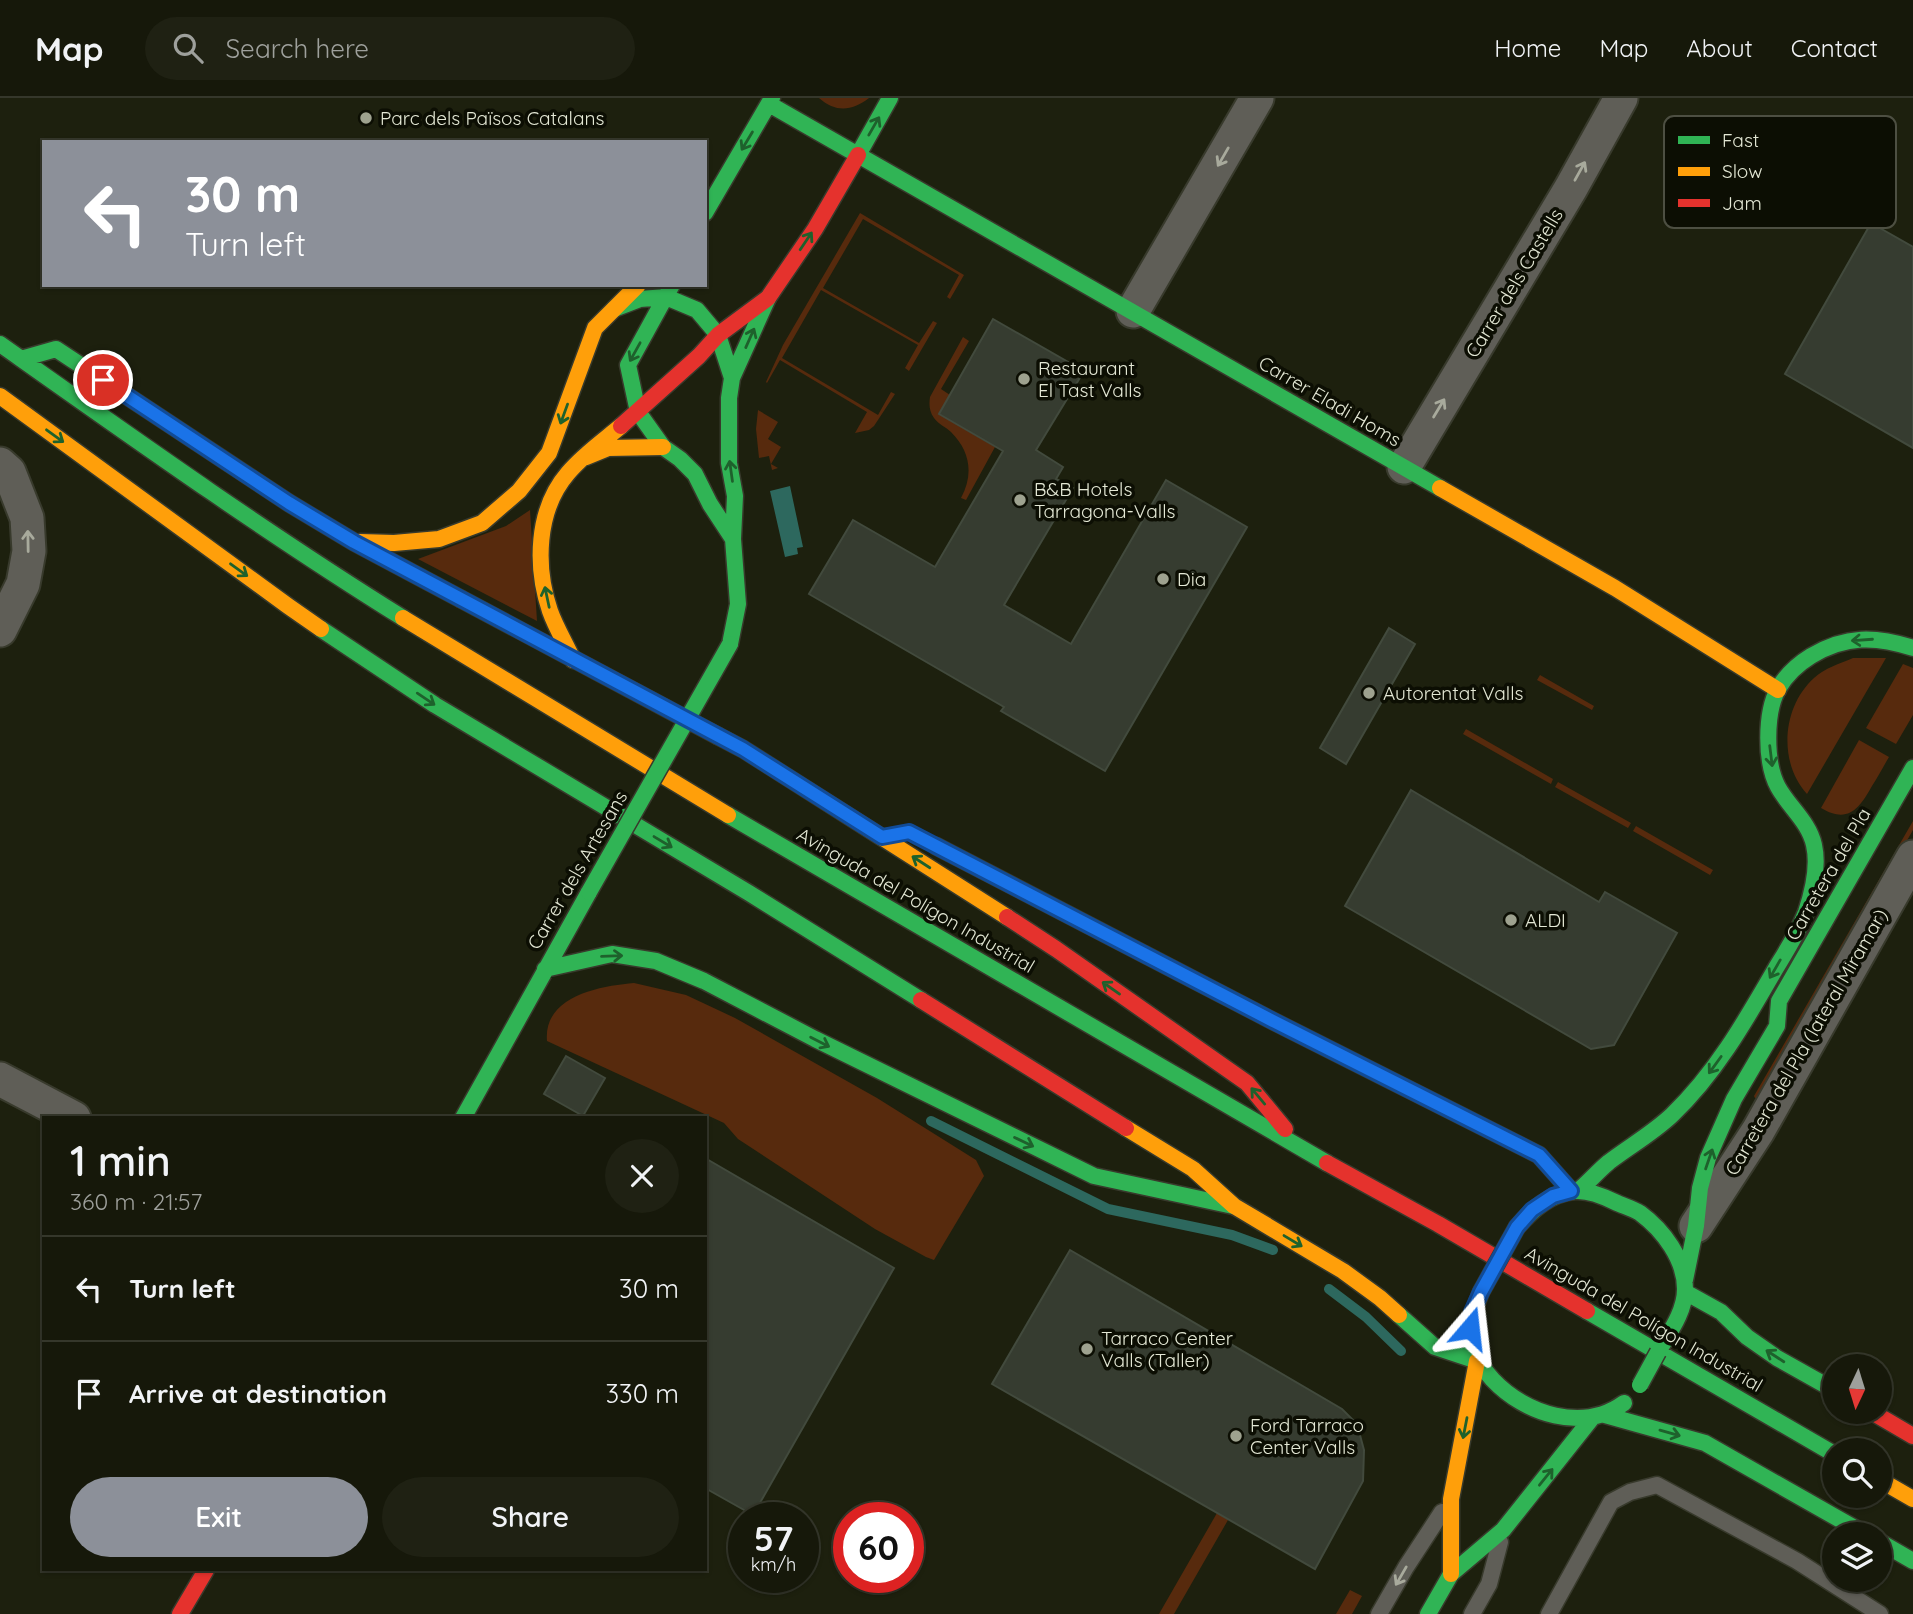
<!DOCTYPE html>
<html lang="en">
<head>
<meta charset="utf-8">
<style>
  :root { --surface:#16180a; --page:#1f2113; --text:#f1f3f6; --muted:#9ea09c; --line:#35372b; --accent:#8c9099 }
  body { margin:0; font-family:Quicksand,sans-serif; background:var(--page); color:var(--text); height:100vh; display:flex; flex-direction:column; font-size:26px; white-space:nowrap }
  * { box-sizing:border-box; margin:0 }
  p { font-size:23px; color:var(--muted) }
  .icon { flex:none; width:38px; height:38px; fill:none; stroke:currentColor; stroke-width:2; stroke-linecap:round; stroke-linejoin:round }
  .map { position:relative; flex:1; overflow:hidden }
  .sheet { position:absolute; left:42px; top:1018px; width:665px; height:455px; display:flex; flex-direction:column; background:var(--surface); border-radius:0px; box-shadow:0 2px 5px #0004,0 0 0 2px var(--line) }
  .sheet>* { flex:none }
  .top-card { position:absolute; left:42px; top:42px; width:665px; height:147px; border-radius:0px; box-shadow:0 2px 5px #0004,0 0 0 2px var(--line); background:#8c9099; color:#fff; overflow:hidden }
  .needle { width:46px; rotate:184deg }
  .tools { position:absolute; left:1822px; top:1256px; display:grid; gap:14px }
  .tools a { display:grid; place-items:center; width:70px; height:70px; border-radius:50%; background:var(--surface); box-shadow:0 2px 5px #0004,0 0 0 2px var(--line); font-size:35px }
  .speed { position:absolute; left:728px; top:1404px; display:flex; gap:14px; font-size:35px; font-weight:700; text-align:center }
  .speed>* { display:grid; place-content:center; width:91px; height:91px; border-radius:50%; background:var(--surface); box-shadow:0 2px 5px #0004,0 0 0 2px var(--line); line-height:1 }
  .speed small { font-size:18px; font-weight:400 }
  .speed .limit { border:10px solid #d22; background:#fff; color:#111 }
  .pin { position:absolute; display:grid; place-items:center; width:60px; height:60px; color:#fff; margin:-30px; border:4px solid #fff; border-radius:50%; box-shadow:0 2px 7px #0007 }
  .me { position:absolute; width:77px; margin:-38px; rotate:17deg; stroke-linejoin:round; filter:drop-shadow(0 0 5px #0008) }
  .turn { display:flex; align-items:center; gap:24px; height:147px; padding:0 28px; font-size:32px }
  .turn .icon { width:91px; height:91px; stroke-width:2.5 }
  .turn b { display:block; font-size:49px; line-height:60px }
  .round { display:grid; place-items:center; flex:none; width:74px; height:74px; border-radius:37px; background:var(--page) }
  .overview { display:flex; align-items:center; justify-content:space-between; height:119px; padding:0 28px }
  h1 { font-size:42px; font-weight:600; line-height:52px }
  .cta { display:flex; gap:14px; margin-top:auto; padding:14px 28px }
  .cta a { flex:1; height:80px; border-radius:42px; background:var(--accent); color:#fff; font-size:28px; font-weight:600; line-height:80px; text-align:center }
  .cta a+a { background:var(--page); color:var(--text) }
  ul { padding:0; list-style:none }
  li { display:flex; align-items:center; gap:21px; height:105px; padding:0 28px; border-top:2px solid var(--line) }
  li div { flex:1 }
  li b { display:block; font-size:26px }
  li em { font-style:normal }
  header { display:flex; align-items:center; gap:42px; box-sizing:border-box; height:98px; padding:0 35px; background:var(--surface); border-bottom:2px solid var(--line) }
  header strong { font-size:33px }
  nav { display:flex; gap:38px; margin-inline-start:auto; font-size:24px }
  .search { width:490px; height:63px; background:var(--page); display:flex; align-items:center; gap:18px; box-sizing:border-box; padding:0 24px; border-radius:38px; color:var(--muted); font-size:26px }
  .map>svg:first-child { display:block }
  .green { fill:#572a0d }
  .water { fill:#2d685e }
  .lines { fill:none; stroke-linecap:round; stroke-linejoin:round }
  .stream { stroke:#2d685e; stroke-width:10 }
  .building { fill:#363c30; stroke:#424a3d; stroke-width:2 }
  .lane-casing { stroke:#383a2c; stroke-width:19 }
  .street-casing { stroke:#383a2c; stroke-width:37 }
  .fast-casing { stroke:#383a2c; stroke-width:19 }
  .slow-casing { stroke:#383a2c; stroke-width:19 }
  .jam-casing { stroke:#383a2c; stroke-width:19 }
  .lane { stroke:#5f5e57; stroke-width:16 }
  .street { stroke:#5f5e57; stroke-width:33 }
  .fast { stroke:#30b455; stroke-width:16 }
  .slow { stroke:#ff9f0a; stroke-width:16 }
  .jam { stroke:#e5322d; stroke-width:16 }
  .fast-bridge-casing { stroke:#383a2c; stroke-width:19; stroke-linecap:butt }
  .fast-bridge { stroke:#30b455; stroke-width:16 }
  .oneway { stroke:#1e612c }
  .oneway2 { stroke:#a8aa9c }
  .route-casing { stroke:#114b97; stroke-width:18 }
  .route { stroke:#1a73e8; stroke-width:12 }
  .poi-dot { fill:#9ea28f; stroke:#0c0e03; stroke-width:2.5 }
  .labels { text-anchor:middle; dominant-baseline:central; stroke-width:7; stroke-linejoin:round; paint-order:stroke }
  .poi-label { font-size:19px; fill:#e4e8d5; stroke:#0c0e03; text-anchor:start }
  .street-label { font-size:19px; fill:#e4e8d5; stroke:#0c0e03 }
  .key { fill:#0c0e03; stroke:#4d4f42; stroke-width:2 }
  .key-label { font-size:19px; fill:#e4e8d5 }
</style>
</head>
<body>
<header>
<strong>Map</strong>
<div class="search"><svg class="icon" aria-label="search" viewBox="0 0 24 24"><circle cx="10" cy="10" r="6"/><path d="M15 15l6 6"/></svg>Search here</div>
<nav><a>Home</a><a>Map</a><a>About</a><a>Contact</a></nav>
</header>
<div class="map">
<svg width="1913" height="1516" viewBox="0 0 1913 1516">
  <rect width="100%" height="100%" fill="#1d200e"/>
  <path class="green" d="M819,0h50c-17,13 -33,15 -50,0z
    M860,115l104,62 -14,24 -3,-2 12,-22 -96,-56 -40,69 96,55 14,-22 4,2 -28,48 -4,-3 13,-23 -97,-55 -39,68 96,57 13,-23 4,2 -21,32 -5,4 -14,3 12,-21 -87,-52 -13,23 -1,-1 17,-37z
    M963,239l6,4 -28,48 9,6 -11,19 56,33 -29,53 -5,-2c13,-24 9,-47 -10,-66 -5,-5 -13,-8 -17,-14 -5,-7 -5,-14 -4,-21z
    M758,312l20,12 -10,17 13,8 -10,17 7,4 -6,2 -3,-14 -10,2 -3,-29z
    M530,412l7,111 -119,-62 88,-33z
    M1853,560h33l-79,136c-29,-32 -25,-87 7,-116 11,-10 25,-14 39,-20z
    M1903,566l10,4v47l-17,29 -30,-16z
    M1540,577l54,31 -2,4 -55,-30z
    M1466,631l87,50 -2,5 -88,-50z
    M1859,642l30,17c-6,10 -11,20 -17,29 -13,23 -24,38 -51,22z
    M1558,684l73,41 -3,5 -73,-41z
    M1913,723v9l-154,268h-4l-1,-2z
    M1636,728l77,44 -3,5 -77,-44z
    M634,885l52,12 49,23 142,80 99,62 8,16 -50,84 -8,-3 -51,-28 -137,-90 -14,-16 -177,-82c-4,-45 53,-55 87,-58z
    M1217,1415l11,7 -54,94h-15z
    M1350,1492l12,6 -10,18h-16z"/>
  <path class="water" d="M790,388l13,61 -6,1 1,6 -13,3 -15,-66z"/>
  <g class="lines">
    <path class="stream" d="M931,1023l177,88 124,26 41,15
      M1329,1191l37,28 35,34"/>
  </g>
  <path class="building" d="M1871,125l42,24v201l-128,-74z
    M993,221l91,52 -48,79 27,17 -7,12 17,9 -69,117 67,39 95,-164 81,47 -142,244 -104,-60 3,-4 -195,-113 44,-74 82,47 68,-116 -64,-37z
    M1389,530l26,16 -69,120 -26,-16z
    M1411,692l188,112 6,-10 72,41 -63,112 -23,4 -246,-143z
    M566,958l39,22 -22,38 -39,-22z
    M705,1060l189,110 -141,247 -48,-27z
    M1070,1152l272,159 15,15 7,26 -1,31 -48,88 -323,-185z"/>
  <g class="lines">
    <defs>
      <path id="lane" d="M1379,1516l27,-47 36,-55
        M1472,1516l17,-30 11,-42
        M1549,1516l62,-112 19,-10 27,-7 140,76 83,53"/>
      <path id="street" d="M1133,213l124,-213
        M0,366l9,8 18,46 2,33 -6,33 -23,46
        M1404,369l167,-279 50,-90
        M0,981l74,39
        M1696,1128l62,-95 155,-274"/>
      <path id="fast" d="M769,6l671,384
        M858,57l32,-57
        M705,115l67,-115
        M672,187l-44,80 10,47 25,35 17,12 15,15 15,30 23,35
        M614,211l26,-10 26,-2 31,13 21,25 14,43
        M0,246c133,94 265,188 403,274
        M21,261l35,-10 233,154 65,39 107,57
        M321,531l114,76 314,188 172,107
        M730,546l8,-40 -5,-65 2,-43 -6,-33v-65l3,-20 36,-80
        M728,717l599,348
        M936,748l339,176 264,133 32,36
        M545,871l67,-15 44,7 48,20 111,58 279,137 139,30
        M463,1020l126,-226
        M1578,1093c11,-9 20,-20 31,-29 21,-16 44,-29 63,-47 44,-42 74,-95 104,-147 11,-18 22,-35 30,-56 7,-21 13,-45 8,-67 -5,-23 -25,-38 -36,-58 -13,-24 -13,-74 0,-98 8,-14 20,-25 33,-33 35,-21 65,-20 102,-8
        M1517,1129c15,-17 33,-34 58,-36 14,-1 28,5 40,11 8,4 17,6 25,11 23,17 45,46 45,76 0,23 -16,44 -27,63
        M1685,1182l11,-54 4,-38 8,-30 26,-59 43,-73 2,-25 134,-233
        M1481,1194c-7,18 -15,38 -9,57 4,12 13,22 21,31 32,34 90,53 131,23
        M1685,1194l36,20 26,25 30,21 57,32
        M1587,1213l247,143
        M1399,1217l36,32 42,14
        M1605,1317l100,28 162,92
        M1880,1444l33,19
        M1428,1516l23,-40 52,-44 89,-112"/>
      <path id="slow" d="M0,298l288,210 33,23
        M586,359l22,-9 55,-1
        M1440,390l175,100 163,102
        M360,444l34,1 45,-4 43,-16 37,-32 30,-38 46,-125 43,-43
        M403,520l325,197
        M573,562c-7,-16 -17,-32 -23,-49 -15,-44 -14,-101 18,-138 15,-18 35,-32 53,-47
        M718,638l25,13 264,168
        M1126,1030l67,41 41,37 109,65 37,27 19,17
        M1880,1382l33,19
        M1451,1476v-75l26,-138"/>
      <path id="jam" d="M621,328l78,-70 19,-21 50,-37 47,-69 43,-74
        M461,501l257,137
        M1007,819l49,32 191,134 38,46
        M921,902l205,128
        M1327,1065l111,61 149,87
        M1872,1314l41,24
        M180,1516l26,-44"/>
    </defs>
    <use href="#lane" class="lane-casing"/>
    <use href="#street" class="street-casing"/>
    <use href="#fast" class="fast-casing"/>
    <use href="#slow" class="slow-casing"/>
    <use href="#jam" class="jam-casing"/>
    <use href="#lane" class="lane"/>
    <use href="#street" class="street"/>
    <use href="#fast" class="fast"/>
    <use href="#slow" class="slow"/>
    <use href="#jam" class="jam"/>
    <defs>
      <path id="fast-bridge" d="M589,794l141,-248
        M1481,1194l36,-65
        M1640,1287l18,-33"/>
    </defs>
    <use href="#fast-bridge" class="fast-bridge-casing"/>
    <use href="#fast-bridge" class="fast-bridge"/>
  </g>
  <defs><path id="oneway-shaft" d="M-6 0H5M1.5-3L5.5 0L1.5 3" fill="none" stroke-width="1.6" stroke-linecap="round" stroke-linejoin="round" transform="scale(1.75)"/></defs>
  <g class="oneway">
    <use href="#oneway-shaft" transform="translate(874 28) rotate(-60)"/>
    <use href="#oneway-shaft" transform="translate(747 43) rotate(121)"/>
    <use href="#oneway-shaft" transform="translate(806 143) rotate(-56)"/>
    <use href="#oneway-shaft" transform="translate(750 240) rotate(-66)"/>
    <use href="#oneway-shaft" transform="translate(635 254) rotate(119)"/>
    <use href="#oneway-shaft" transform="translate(564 316) rotate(110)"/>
    <use href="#oneway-shaft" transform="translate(55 338) rotate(36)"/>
    <use href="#oneway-shaft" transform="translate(731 373) rotate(-98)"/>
    <use href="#oneway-shaft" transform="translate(239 472) rotate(36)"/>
    <use href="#oneway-shaft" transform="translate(547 499) rotate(-102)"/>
    <use href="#oneway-shaft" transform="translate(1862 542) rotate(176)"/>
    <use href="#oneway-shaft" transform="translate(426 601) rotate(34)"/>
    <use href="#oneway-shaft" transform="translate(1771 658) rotate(83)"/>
    <use href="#oneway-shaft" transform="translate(663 744) rotate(31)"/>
    <use href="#oneway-shaft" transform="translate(921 764) rotate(-147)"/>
    <use href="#oneway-shaft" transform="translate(612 858) rotate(-2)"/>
    <use href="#oneway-shaft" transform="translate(1775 871) rotate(120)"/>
    <use href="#oneway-shaft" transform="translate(1111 890) rotate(-145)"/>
    <use href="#oneway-shaft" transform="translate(820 944) rotate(27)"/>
    <use href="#oneway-shaft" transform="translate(1715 967) rotate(126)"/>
    <use href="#oneway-shaft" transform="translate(1258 998) rotate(-130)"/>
    <use href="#oneway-shaft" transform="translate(1024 1044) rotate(26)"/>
    <use href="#oneway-shaft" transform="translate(1709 1061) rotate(-71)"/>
    <use href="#oneway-shaft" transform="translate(1293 1143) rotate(31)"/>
    <use href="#oneway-shaft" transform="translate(1775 1258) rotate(-147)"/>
    <use href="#oneway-shaft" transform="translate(1465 1330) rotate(101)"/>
    <use href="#oneway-shaft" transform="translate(1670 1335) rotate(16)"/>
    <use href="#oneway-shaft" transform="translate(1546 1379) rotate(-51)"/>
  </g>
  <g class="oneway2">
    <use href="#oneway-shaft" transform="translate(1223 59) rotate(120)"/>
    <use href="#oneway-shaft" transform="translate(1580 73) rotate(-61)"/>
    <use href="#oneway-shaft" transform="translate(1439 310) rotate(-59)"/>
    <use href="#oneway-shaft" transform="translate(28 443) rotate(-91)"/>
    <use href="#oneway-shaft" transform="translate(1401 1478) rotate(120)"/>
  </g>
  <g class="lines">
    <defs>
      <path id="route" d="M103,282l186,123 65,39 389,207 139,88 27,-5 366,190 264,133 32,36 -18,5 -21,14 -15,17 -36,65 -9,20 -2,16"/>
    </defs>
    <use href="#route" class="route-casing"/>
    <use href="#route" class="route"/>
  </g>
  <g class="poi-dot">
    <circle cx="366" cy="20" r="7"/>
    <circle cx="1024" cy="281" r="7"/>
    <circle cx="1020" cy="402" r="7"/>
    <circle cx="1163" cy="481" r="7"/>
    <circle cx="1369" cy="595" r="7"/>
    <circle cx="1511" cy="822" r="7"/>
    <circle cx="1087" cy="1251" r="7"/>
    <circle cx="1236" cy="1338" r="7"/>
  </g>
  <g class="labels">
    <g class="poi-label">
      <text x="380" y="20">Parc dels Països Catalans</text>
      <text x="1038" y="270">Restaurant<tspan x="1038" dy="22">El Tast Valls</tspan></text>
      <text x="1034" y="391">B&amp;B Hotels<tspan x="1034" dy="22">Tarragona-Valls</tspan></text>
      <text x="1177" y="481">Dia</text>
      <text x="1383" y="595">Autorentat Valls</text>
      <text x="1525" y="822">ALDI</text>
      <text x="1101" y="1240">Tarraco Center<tspan x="1101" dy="22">Valls (Taller)</tspan></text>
      <text x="1250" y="1327">Ford Tarraco<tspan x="1250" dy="22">Center Valls</tspan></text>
    </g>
    <g class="street-label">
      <text transform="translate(1514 185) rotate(-59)">Carrer dels Castells</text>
      <text transform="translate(1330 303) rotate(30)">Carrer Eladi Homs</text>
      <text transform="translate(577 772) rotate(-60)">Carrer dels Artesans</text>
      <text transform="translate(1828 776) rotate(-60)">Carretera del Pla</text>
      <text transform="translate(916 802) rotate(30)">Avinguda del Polígon Industrial</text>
      <text transform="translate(1806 944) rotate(-60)">Carretera del Pla (lateral Miramar)</text>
      <text transform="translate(1644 1221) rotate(30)">Avinguda del Polígon Industrial</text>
    </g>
  </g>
  <rect x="1664" y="18" width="232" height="112" rx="10" class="key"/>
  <rect x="1678" y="38" width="32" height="8" fill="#30b455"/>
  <rect x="1678" y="69" width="32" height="9" fill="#ff9f0a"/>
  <rect x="1678" y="101" width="32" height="8" fill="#e5322d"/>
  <g class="key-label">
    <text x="1722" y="49">Fast</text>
    <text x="1722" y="80">Slow</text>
    <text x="1722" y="112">Jam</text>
  </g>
</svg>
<div class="tools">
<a><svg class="needle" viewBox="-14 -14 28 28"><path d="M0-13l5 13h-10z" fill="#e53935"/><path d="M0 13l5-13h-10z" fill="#9ea09c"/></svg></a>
<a><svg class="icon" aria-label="search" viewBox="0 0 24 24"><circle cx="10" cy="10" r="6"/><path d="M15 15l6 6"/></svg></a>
<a><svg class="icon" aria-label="layers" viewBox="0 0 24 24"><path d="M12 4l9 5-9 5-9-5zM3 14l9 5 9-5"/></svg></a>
</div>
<div class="speed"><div>57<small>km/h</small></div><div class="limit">60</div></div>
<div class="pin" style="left:103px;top:282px;background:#d93025"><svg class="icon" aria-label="arrive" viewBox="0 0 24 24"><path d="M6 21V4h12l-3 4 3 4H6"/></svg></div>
<svg class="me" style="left:1470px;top:1230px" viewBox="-20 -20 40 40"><path d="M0-17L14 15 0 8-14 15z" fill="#1a73e8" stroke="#fff" stroke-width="4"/></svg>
<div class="top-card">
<div class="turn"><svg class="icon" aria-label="left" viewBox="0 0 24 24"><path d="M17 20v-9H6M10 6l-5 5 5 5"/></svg><div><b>30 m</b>Turn left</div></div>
</div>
<section class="sheet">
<div class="overview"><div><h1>1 min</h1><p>360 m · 21:57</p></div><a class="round"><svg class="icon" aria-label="close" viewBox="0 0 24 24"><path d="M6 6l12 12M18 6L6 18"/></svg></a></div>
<ul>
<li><svg class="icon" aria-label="left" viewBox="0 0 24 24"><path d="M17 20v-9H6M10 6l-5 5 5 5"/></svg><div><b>Turn left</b></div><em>30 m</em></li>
<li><svg class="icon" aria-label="arrive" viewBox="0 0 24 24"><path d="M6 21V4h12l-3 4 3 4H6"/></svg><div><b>Arrive at destination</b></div><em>330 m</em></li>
</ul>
<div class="cta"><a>Exit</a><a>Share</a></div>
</section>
</div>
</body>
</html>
